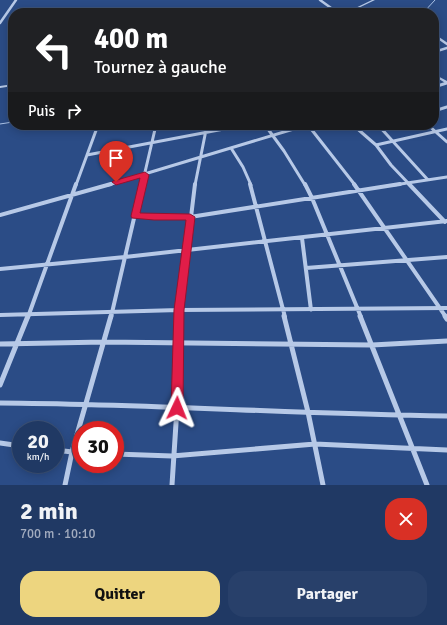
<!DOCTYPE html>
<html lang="fr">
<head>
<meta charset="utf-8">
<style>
  :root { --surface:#203964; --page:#28406a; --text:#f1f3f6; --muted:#a2acbf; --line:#3d5378; --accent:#edd57f }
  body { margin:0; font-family:Signika,sans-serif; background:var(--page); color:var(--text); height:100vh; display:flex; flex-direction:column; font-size:15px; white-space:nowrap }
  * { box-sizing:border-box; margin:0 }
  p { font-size:13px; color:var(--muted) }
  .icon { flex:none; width:22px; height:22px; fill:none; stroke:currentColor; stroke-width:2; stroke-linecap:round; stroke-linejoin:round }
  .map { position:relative; height:485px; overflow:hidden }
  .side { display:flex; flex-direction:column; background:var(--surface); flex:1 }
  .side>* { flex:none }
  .top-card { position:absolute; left:8px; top:8px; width:431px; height:122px; border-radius:16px; box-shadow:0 2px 10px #0003,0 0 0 1px var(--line); background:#202124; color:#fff; overflow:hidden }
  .speed { position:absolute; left:12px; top:421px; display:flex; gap:8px; font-size:20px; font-weight:700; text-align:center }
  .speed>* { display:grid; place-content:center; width:52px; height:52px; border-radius:50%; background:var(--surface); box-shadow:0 2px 10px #0003,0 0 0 1px var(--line); line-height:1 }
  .speed small { font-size:10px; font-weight:400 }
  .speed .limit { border:6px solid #d22; background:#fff; color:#111 }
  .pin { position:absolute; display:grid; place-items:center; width:34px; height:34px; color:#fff; margin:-41px -17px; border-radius:50% 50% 50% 0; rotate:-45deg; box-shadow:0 0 4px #0007 }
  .pin .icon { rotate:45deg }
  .me { position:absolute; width:44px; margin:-22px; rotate:2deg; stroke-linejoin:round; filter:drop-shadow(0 0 3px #0008) }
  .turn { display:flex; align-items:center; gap:14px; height:84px; padding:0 20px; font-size:18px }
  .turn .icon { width:52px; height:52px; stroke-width:2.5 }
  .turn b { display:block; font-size:28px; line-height:34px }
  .then { display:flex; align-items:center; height:38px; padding:0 20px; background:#0003; gap:8px; font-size:15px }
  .round { display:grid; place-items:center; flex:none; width:42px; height:42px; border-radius:16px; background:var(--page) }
  .summary { display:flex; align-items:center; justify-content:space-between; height:68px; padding:0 20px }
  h1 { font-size:24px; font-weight:700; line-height:30px }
  .button { display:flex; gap:8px; margin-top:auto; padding:8px 20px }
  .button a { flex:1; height:46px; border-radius:16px; background:var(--accent); color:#111; font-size:16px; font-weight:700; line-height:46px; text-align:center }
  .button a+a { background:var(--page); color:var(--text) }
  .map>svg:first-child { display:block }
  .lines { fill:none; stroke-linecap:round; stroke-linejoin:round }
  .stream { stroke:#acc3e7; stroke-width:1 }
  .minor-far3 { stroke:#b7c9e7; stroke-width:2.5 }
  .minor-far2 { stroke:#b7c9e7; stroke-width:3 }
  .minor-far1 { stroke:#b7c9e7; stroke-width:4 }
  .minor { stroke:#b7c9e7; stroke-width:5 }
  .tertiary { fill:#b7c9e7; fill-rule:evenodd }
  .route { fill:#e11d48; stroke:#92132f }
</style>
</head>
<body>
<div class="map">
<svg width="447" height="485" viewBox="0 0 447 485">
  <rect width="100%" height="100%" fill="#2b4c86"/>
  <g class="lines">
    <path class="stream" d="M423,13l12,-13
      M0,124l13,-2"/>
    <path class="minor-far3" d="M320,0l18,13
      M0,23l16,-23
      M434,35l13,9
      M434,52l13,-4"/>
    <path class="minor-far2" d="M434,87l13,-4
      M434,111l13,-4
      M265,125l19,26 21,34
      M308,125l47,60
      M353,125l23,20 15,20 19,20
      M378,125l50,55
      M428,125l19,17
      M380,127l6,-2
      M376,145l71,-16
      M231,148l12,19 8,18
      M87,155l158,-30
      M76,185l22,-60
      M108,185l199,-60
      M142,185l14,-60
      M195,185l12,-60
      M394,185l53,-8"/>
    <path class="minor-far1" d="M250,184l35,133
      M305,184l7,14 49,119
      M354,184l92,133
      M409,184l36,38
      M0,215l111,-31
      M135,216l55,1 210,-33
      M302,238l9,72
      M306,268l141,-11
      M0,269l125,-12 322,-36
      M0,315l179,-5 268,-2
      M28,317l48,-133
      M111,317l31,-133
      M179,317l16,-133"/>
    <path class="minor" d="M284,316l24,96 15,73
      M360,316l67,169
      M445,316l2,3
      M0,344l104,-2 268,3 75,-4
      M0,385l28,-69
      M0,403c149,1 298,11 447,13
      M0,443l21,3
      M55,450l26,3
      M115,454l57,2 143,-12 132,6
      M65,485l7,-33 39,-136
      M172,485l5,-77 2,-92"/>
    <path class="tertiary" d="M372,0h3l-27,13h-3z
      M434,74l13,7v3l-13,-8z
      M13,84v2l-13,2v-2z"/>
  </g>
  <path class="route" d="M145,172l4,3 -9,38 50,1 5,3 -11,93 -1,98 -2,4 -4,2 -5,-2 -1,-4 3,-98 12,-90h-32l-22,-2 -1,-2 9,-38 -24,7 -4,-3 1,-1z"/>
</svg>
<div class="speed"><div>20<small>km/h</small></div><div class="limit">30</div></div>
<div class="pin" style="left:116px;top:182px;background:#d93025"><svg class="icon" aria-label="arrive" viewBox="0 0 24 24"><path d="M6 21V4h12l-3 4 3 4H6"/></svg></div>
<svg class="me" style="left:177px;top:408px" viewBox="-20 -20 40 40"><path d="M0-17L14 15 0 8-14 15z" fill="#e11d48" stroke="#fff" stroke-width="4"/></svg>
<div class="top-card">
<div class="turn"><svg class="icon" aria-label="left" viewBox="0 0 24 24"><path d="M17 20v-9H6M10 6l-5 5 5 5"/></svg><div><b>400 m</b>Tournez à gauche</div></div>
<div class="then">Puis<svg class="icon" aria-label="right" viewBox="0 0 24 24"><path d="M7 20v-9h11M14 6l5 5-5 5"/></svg></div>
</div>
</div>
<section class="side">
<div class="summary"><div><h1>2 min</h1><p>700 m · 10:10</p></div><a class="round" style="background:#d93025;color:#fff"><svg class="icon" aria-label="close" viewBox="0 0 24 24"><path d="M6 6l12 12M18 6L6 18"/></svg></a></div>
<div class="button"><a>Quitter</a><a>Partager</a></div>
</section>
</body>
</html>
